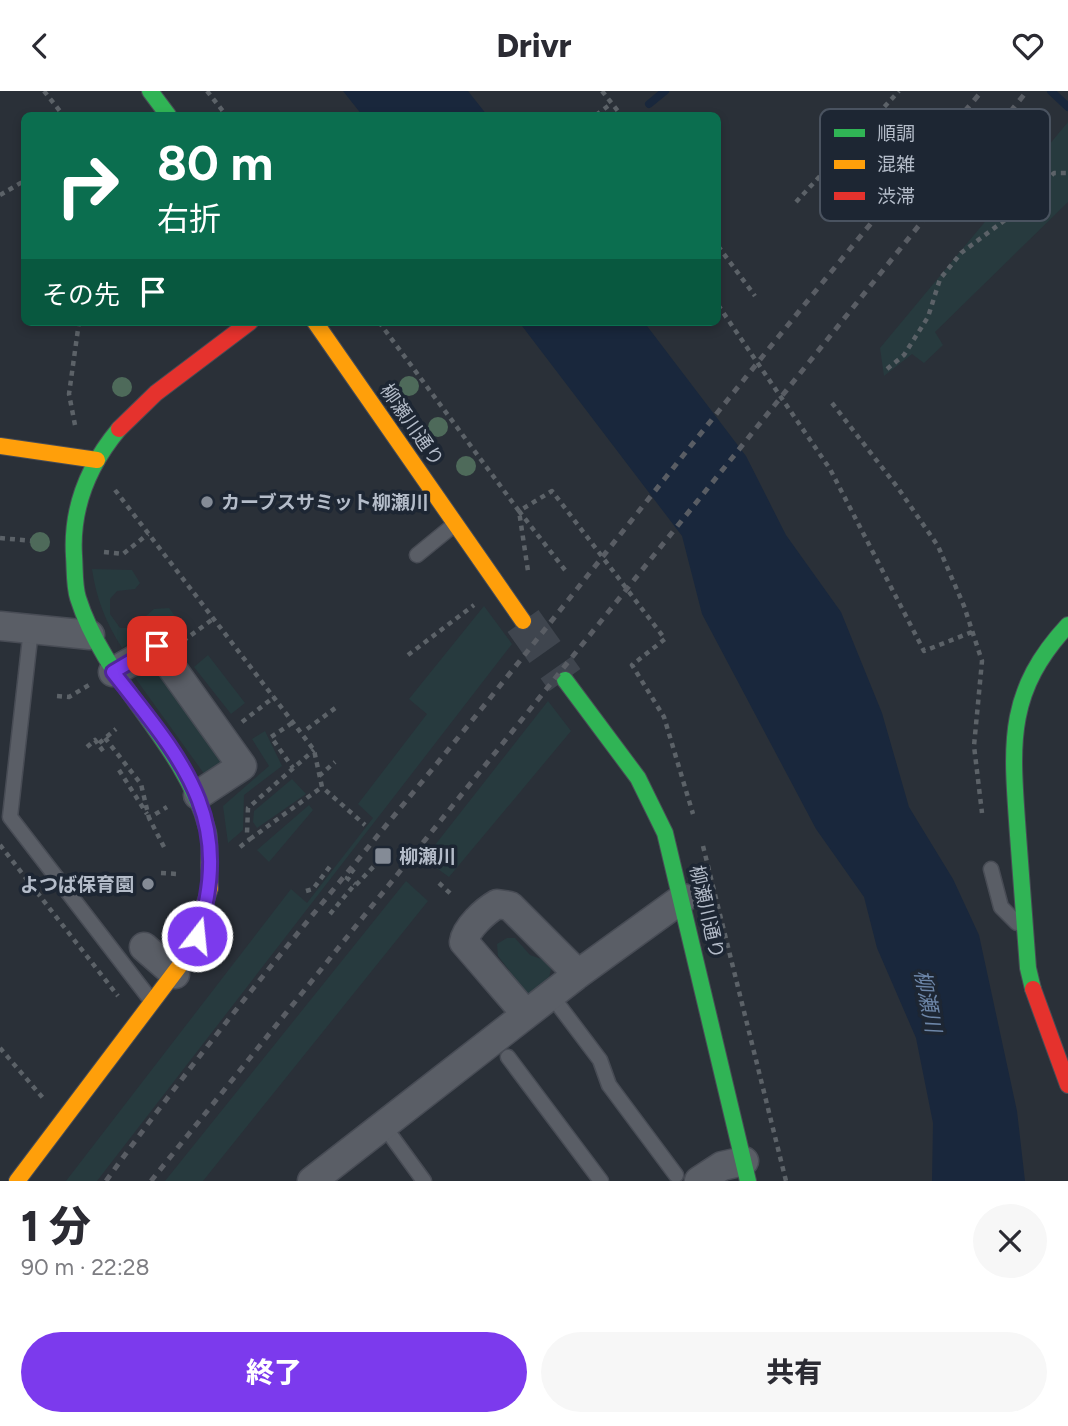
<!DOCTYPE html>
<html lang="ja">
<head>
<meta charset="utf-8">
<style>
  :root { --surface:#fff; --page:#f7f7f7; --text:#2b2b33; --muted:#7c7c81; --accent:#7c3aed }
  body { margin:0; font-family:Figtree,"Noto Sans JP",sans-serif; background:var(--page); color:var(--text); height:100vh; display:flex; flex-direction:column; font-size:26px; white-space:nowrap }
  * { box-sizing:border-box; margin:0 }
  p { font-size:23px; color:var(--muted) }
  .icon { flex:none; width:38px; height:38px; fill:none; stroke:currentColor; stroke-width:2; stroke-linecap:round; stroke-linejoin:round }
  .map { position:relative; height:1090px; overflow:hidden }
  .panel { display:flex; flex-direction:column; background:var(--surface); flex:1 }
  .panel>* { flex:none }
  .guide { position:absolute; left:21px; top:21px; width:700px; height:214px; border-radius:10px; box-shadow:0 4px 10px #0003; background:#0b6e4f; color:#fff; overflow:hidden }
  .pin { position:absolute; display:grid; place-items:center; width:60px; height:60px; color:#fff; margin:-30px; border-radius:14px; box-shadow:0 4px 10px #0006 }
  .me { position:absolute; width:77px; margin:-38px; rotate:16deg; stroke-linejoin:round; filter:drop-shadow(0 0 5px #0008) }
  .turn { display:flex; align-items:center; gap:24px; height:147px; padding:0 21px; font-size:32px }
  .turn .icon { width:91px; height:91px; stroke-width:2.5 }
  .turn b { display:block; font-size:49px; line-height:60px }
  .then { display:flex; align-items:center; height:66px; padding:0 21px; background:#0003; gap:14px; font-size:26px }
  .round { display:grid; place-items:center; flex:none; width:74px; height:74px; border-radius:37px; background:var(--page) }
  .head { display:flex; align-items:center; justify-content:space-between; height:119px; padding:0 21px }
  h1 { font-size:42px; font-weight:800; line-height:52px }
  .cta { display:flex; gap:14px; margin-top:auto; padding:14px 21px }
  .cta a { flex:1; height:80px; border-radius:42px; background:var(--accent); color:#fff; font-size:28px; font-weight:800; line-height:80px; text-align:center }
  .cta a+a { background:var(--page); color:var(--text) }
  header { display:flex; justify-content:space-between; align-items:center; height:91px; padding:0 21px; background:var(--surface); font-size:32px; font-weight:800 }
  .map>svg:first-child { display:block }
  .green { fill:#273a3e }
  .water { fill:#19273c }
  .lines { fill:none; stroke-linecap:round; stroke-linejoin:round }
  .stream { stroke:#19273c; stroke-width:8 }
  .secondary-tunnel { stroke:#3f454e; stroke-width:38; stroke-dasharray:38 19; stroke-linecap:butt }
  .lane-casing { stroke:#484c55; stroke-width:17 }
  .street-casing { stroke:#484c55; stroke-width:31 }
  .fast-casing { stroke:#484c55; stroke-width:18 }
  .slow-casing { stroke:#484c55; stroke-width:18 }
  .jam-casing { stroke:#484c55; stroke-width:18 }
  .path { stroke:#5c6268; stroke-width:4.5; stroke-dasharray:5 5; stroke-linecap:butt }
  .lane { stroke:#5a5e66; stroke-width:14 }
  .street { stroke:#5a5e66; stroke-width:28 }
  .fast { stroke:#30b455; stroke-width:16 }
  .slow { stroke:#ff9f0a; stroke-width:16 }
  .jam { stroke:#e5322d; stroke-width:16 }
  .rail { stroke:#595d64; stroke-width:5; stroke-dasharray:7 7; stroke-linecap:butt }
  .tree { fill:#4e6a5a }
  .route-casing { stroke:#51269a; stroke-width:18 }
  .route { stroke:#7c3aed; stroke-width:12 }
  .poi-dot { fill:#848b96; stroke:#1d2633; stroke-width:2.5 }
  .labels { text-anchor:middle; dominant-baseline:central; stroke-width:7; stroke-linejoin:round; paint-order:stroke }
  .street-label { font-size:19px; fill:#b4bcc9; stroke:#1d2633 }
  .poi-label { font-size:19px; font-weight:bold; fill:#b4bcc9; stroke:#1d2633; text-anchor:start }
  .water-label { font-size:21px; font-style:italic; fill:#6d86a8; stroke:#1d2633 }
  .key { fill:#1d2633; stroke:#4a5360; stroke-width:2 }
  .key-label { font-size:19px; fill:#b4bcc9 }
</style>
</head>
<body>
<header><svg class="icon" aria-label="back" viewBox="0 0 24 24"><path d="M15 5l-7 7 7 7"/></svg>Drivr<svg class="icon" aria-label="heart" viewBox="0 0 24 24"><path d="M12 20l-8-8c-3-5 5-10 8-4 3-6 11-1 8 4z"/></svg></header>
<div class="map">
<svg width="1068" height="1090" viewBox="0 0 1068 1090">
  <rect width="100%" height="100%" fill="#2a3038"/>
  <path class="green" d="M1068,31v80l-133,130 8,13 -19,18 -12,-9 -28,22 -4,-28z
    M92,478l40,1 8,13 -5,6 -18,2 -7,8v15l10,14h12l22,-19 15,-1 9,12v9l-8,6 -24,-4 -24,17c-16,-25 -26,-50 -30,-79z
    M484,515l28,38 -415,537h-31l225,-292 16,14 66,-85 -15,-14 69,-90 -18,-15z
    M208,564l37,48 -14,11 -37,-47z
    M149,570l78,107 -17,14 -77,-107z
    M548,610l23,30 -122,146 -25,-18z
    M265,640l17,35 -38,29 -1,35 -15,13 -5,-37 46,-40 -17,-27z
    M292,688l14,15 -49,34 -4,-6 1,-11z
    M309,714l4,5 -44,52 -12,-12z
    M406,790l22,20 -225,280h-38z
    M507,847h8l15,17 14,5 7,9 -2,9 -21,17 -30,-39 -1,-12z"/>
  <path class="water" d="M343,0h125l19,24h-125z
    M519,231h125l102,134 40,79 55,77 41,101 27,94 44,72 26,56 38,176 8,70h-93l1,-58 -17,-85 -39,-90 -13,-51 -48,-68 -114,-215 -20,-78z"/>
  <g class="lines">
    <path class="stream" d="M1051,0l17,16
      M649,13l16,-13"/>
    <path class="secondary-tunnel" d="M523,530l42,59"/>
    <defs>
      <path id="lane" d="M417,464l38,-31
        M31,538l-21,188 140,182
        M991,778l10,38 16,16
        M551,904l49,65 9,25 67,90
        M508,966l93,124
        M384,1035l40,55"/>
      <path id="street" d="M0,535l90,9
        M113,581l44,-25 85,119 -44,29
        M144,856l31,27
        M526,923l-62,-72c2,-14 21,-31 33,-38l13,2 68,68
        M312,1090l266,-207 105,-76
        M699,1090l23,-15 22,-5"/>
      <path id="fast" d="M150,0l18,24
        M119,338c-30,36 -48,79 -45,127 1,13 0,29 4,42 27,86 105,143 129,230 4,11 2,25 2,37
        M565,589l73,98 27,55 83,348
        M1033,898l-5,-21c-3,-44 -7,-89 -10,-133 -6,-88 -14,-141 50,-210"/>
      <path id="slow" d="M315,231l208,299
        M0,355l97,14
        M17,1090l170,-225 23,-68 -1,-23"/>
      <path id="jam" d="M119,338l37,-36 94,-71
        M1033,898l35,96"/>
    </defs>
    <use href="#lane" class="lane-casing"/>
    <use href="#street" class="street-casing"/>
    <use href="#fast" class="fast-casing"/>
    <use href="#slow" class="slow-casing"/>
    <use href="#jam" class="jam-casing"/>
    <path class="path" d="M44,0l19,24
      M207,0l19,24
      M602,0l19,24
      M596,24l16,-12
      M0,104l24,-14
      M796,111l103,-111
      M718,155l37,50
      M718,214l112,164 94,182 48,-19
      M379,231l140,189 9,60
      M887,278l17,-14 24,-38 12,-38 21,-26 48,-36 45,-44h14
      M832,312l66,85 40,58 26,60 18,55 -8,85 8,67
      M75,334l-6,-31 10,-72
      M115,399l199,260 8,37 43,38
      M0,447l33,3 9,-5
      M33,450l4,7h8
      M104,461l19,2 25,-20
      M565,479l-46,-59 33,-20 113,148 -33,26 32,52 29,97
      M183,550l30,-22
      M408,564l66,-50
      M57,605l12,1 20,-12
      M242,631l32,-25
      M292,632l-21,14 22,31
      M307,638l31,-23
      M105,647l36,46 8,34
      M87,656l8,-7 3,4
      M103,660l-5,-7 18,-15
      M119,679l28,44
      M319,685l16,-14
      M250,748l72,-52
      M0,754l118,151
      M703,755l83,335
      M164,756l-15,-29 18,-11
      M240,756l10,-8 -3,-6 1,-25 66,-58
      M354,778l-7,9 8,6
      M161,782l17,1
      M439,792l14,13
      M356,794l21,-22
      M306,800l7,-2 18,-24
      M330,823l25,-30
      M0,957l43,50"/>
    <use href="#lane" class="lane"/>
    <use href="#street" class="street"/>
    <use href="#fast" class="fast"/>
    <use href="#slow" class="slow"/>
    <use href="#jam" class="jam"/>
    <path class="rail" d="M106,1090c120,-167 256,-324 385,-484 162,-203 322,-408 491,-606
      M151,1090l876,-1090"/>
  </g>
  <g class="tree">
    <circle cx="409" cy="295" r="10"/>
    <circle cx="122" cy="296" r="10"/>
    <circle cx="438" cy="336" r="10"/>
    <circle cx="466" cy="375" r="10"/>
    <circle cx="40" cy="451" r="10"/>
  </g>
  <g class="lines">
    <defs>
      <path id="route" d="M157,555l-44,26c69,88 123,145 84,264"/>
    </defs>
    <use href="#route" class="route-casing"/>
    <use href="#route" class="route"/>
  </g>
  <g class="poi-dot">
    <circle cx="207" cy="411" r="7"/>
    <rect x="374" y="756" width="18" height="18" rx="3.5"/>
    <circle cx="148" cy="793" r="7"/>
  </g>
  <g class="labels">
    <g class="street-label">
      <text transform="translate(412 334) rotate(55)">柳瀬川通り</text>
      <text transform="translate(707 821) rotate(77)">柳瀬川通り</text>
    </g>
    <g class="poi-label">
      <text x="221" y="411">カーブスサミット柳瀬川</text>
      <text x="399" y="765">柳瀬川</text>
      <text x="134" y="793" text-anchor="end">よつば保育園</text>
    </g>
    <g class="water-label">
      <text transform="translate(928 910) rotate(79)">柳瀬川</text>
    </g>
  </g>
  <rect x="820" y="18" width="230" height="112" rx="10" class="key"/>
  <rect x="834" y="38" width="31" height="8" fill="#30b455"/>
  <rect x="834" y="69" width="31" height="9" fill="#ff9f0a"/>
  <rect x="834" y="101" width="31" height="8" fill="#e5322d"/>
  <g class="key-label">
    <text x="877" y="49">順調</text>
    <text x="877" y="80">混雑</text>
    <text x="877" y="112">渋滞</text>
  </g>
</svg>
<div class="pin" style="left:157px;top:555px;background:#d93025"><svg class="icon" aria-label="arrive" viewBox="0 0 24 24"><path d="M6 21V4h12l-3 4 3 4H6"/></svg></div>
<svg class="me" style="left:197px;top:845px" viewBox="-20 -20 40 40"><circle r="17" fill="#7c3aed" stroke="#fff" stroke-width="3"/><path d="M0-11L8 9 0 5-8 9z" fill="#fff"/></svg>
<div class="guide">
<div class="turn"><svg class="icon" aria-label="right" viewBox="0 0 24 24"><path d="M7 20v-9h11M14 6l5 5-5 5"/></svg><div><b>80 m</b>右折</div></div>
<div class="then">その先<svg class="icon" aria-label="arrive" viewBox="0 0 24 24"><path d="M6 21V4h12l-3 4 3 4H6"/></svg></div>
</div>
</div>
<section class="panel">
<div class="head"><div><h1>1 分</h1><p>90 m · 22:28</p></div><a class="round"><svg class="icon" aria-label="close" viewBox="0 0 24 24"><path d="M6 6l12 12M18 6L6 18"/></svg></a></div>
<div class="cta"><a>終了</a><a>共有</a></div>
</section>
</body>
</html>
